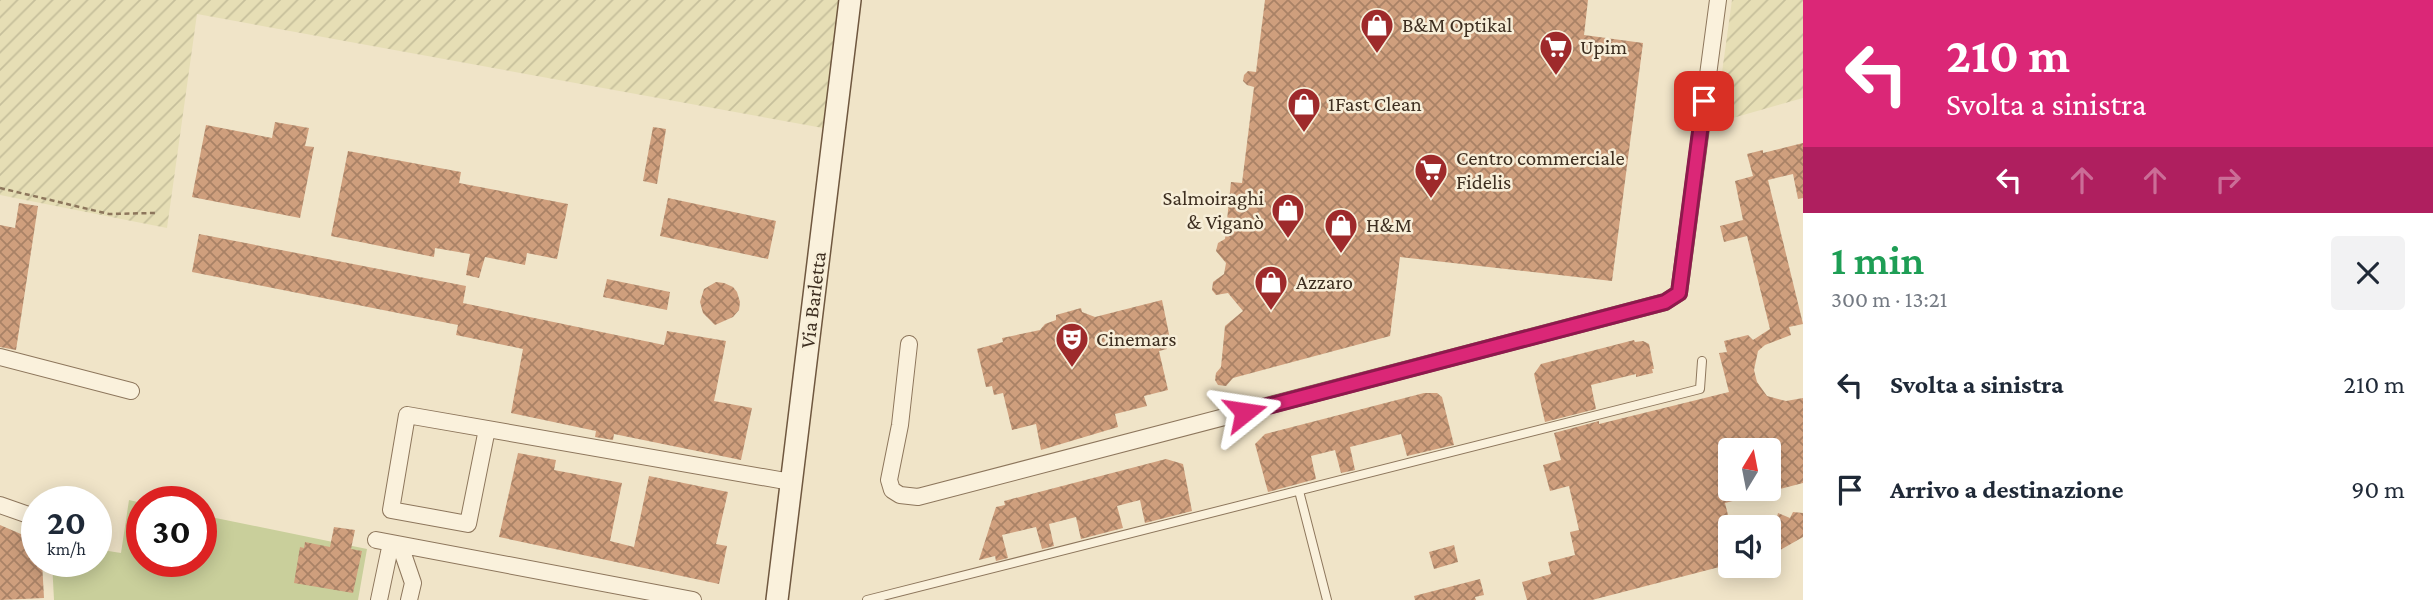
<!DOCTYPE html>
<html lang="it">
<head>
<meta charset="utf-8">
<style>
  :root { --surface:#fff; --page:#f2f2f3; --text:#1f2937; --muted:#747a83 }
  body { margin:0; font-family:"Crimson Pro",serif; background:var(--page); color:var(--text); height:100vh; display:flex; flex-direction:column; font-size:26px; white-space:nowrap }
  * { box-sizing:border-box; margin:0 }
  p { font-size:23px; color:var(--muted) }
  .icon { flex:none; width:38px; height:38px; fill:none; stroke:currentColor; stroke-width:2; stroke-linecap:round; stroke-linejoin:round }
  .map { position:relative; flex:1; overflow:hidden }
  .panel { display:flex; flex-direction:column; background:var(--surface); width:630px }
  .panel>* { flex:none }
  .guide { background:#db2777; color:#fff; overflow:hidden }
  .needle { width:46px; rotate:10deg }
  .tools { position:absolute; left:1718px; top:438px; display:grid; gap:14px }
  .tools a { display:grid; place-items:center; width:63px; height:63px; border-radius:7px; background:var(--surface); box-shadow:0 4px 18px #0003; font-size:35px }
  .speed { position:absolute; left:21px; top:486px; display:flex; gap:14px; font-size:35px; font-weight:700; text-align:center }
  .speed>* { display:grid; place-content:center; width:91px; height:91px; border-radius:50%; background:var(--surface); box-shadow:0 4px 18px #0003; line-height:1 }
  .speed small { font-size:18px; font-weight:400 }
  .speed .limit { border:10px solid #d22; background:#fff; color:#111 }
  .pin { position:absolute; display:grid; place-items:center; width:60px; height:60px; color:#fff; margin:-30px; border-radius:14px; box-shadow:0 4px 10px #0006 }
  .me { position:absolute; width:77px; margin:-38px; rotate:75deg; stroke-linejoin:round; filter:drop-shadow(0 0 5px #0008) }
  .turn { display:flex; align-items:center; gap:24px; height:147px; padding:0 28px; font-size:32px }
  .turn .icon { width:91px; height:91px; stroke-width:2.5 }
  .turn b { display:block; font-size:49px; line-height:60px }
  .lanes { display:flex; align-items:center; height:66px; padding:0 28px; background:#0003; justify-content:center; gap:35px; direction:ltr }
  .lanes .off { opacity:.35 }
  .round { display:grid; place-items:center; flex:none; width:74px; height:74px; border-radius:7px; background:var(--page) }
  .summary { display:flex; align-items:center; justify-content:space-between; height:119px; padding:0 28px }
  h1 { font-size:42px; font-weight:600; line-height:52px; color:#1e9e55 }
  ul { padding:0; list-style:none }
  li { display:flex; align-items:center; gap:21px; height:105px; padding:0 28px }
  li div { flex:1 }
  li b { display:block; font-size:26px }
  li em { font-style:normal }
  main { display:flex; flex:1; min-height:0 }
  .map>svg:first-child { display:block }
  .farmland { fill:url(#farmland-furrows) }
  .grass { fill:#c9cf9b }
  .building { fill:url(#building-cross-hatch) }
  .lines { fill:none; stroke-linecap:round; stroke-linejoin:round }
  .lane-casing { stroke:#8d765c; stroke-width:10 }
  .street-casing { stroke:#8d765c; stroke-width:18 }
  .secondary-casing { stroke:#6f573f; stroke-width:24 }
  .path { stroke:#8d765c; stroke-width:2.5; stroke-dasharray:5 3.5; stroke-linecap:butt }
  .lane { stroke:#faf1dc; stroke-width:8 }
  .street { stroke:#faf1dc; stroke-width:16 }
  .secondary { stroke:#faf1dc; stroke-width:21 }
  .route-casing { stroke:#8e194d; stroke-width:18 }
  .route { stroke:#db2777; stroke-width:12 }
  .labels { text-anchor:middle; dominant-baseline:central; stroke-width:5; stroke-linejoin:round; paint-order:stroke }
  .poi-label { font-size:21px; fill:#3d2e20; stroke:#f7eed8; text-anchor:start }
  .street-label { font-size:21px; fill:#3d2e20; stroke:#f7eed8 }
</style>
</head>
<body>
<main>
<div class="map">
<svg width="1803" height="600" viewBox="0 0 1803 600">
  <defs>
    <pattern id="farmland-furrows" width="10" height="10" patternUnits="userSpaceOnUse" patternTransform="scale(1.75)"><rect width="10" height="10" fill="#e6deb5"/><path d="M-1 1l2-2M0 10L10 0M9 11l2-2" fill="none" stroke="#c6bf9b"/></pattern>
    <pattern id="building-cross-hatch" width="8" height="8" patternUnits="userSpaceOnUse" patternTransform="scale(1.75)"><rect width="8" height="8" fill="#cf9f7d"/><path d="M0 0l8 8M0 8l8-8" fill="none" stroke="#a98266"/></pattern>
  </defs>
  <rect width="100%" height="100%" fill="#f0e4c8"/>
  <path class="farmland" d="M0,0h840l-17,128 -626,-114 -30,214 -167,-33z
    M1732,0h71v98l-88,25z"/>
  <path class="grass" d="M129,500l13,3v59h59v-47l166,34 -9,51h-304l-2,-38h44v-13l25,4z"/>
  <path class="building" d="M1265,0h323l-4,35 59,8 -31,238 -212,-24 -10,79 -157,42 -7,8 -8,-1 -3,-5 1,-7 5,-6 4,-41 18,-15 -15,-18 -12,2 -4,-5 1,-8 11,-8 2,-11 -10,-12 2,-8 7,-4 6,-57 11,1 12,-96 -7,-2 -4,-4 1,-6 4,-4 8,1z
    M275,122l34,6 -4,18 9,1 -14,71 -108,-21 14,-72 66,13z
    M653,127l13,2 -9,55 -14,-3z
    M1803,143v55l-5,1 -5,-25 -25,6 35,144 -14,3 2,8 -26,10 -7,6 -4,19 3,12 10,14 19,5 17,-3v85l-34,9v-42h-38v38h35l1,4 -42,11 6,24v37l-139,36h-65l-5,-18 29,-8 -3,-12 27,-7 -5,-23 9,-2 -10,-44 -19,5 -7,-26 18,-5 -7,-27 45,-12v3l130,-32 -10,-39 8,-1 -3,-11 24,-6 5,5 17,-11 -23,-93 -23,6 -4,-16 23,-6 -8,-39 18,-5 -6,-22 16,-4v3z
    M348,151l113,21 -2,11 109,21 -11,55 -30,-6 -2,12 -40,-8 -6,21 -13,-3 4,-21 -35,-6 -1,9 -103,-21z
    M668,198l108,23 -8,38 -108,-23z
    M19,203l19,3 -22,144 -16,-3v-122l15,3z
    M199,234l267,52 -3,17 201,42 3,-14 59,10 -12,60 38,7 -11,52 -127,-26 -1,6 -18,-3 1,-6 -85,-18 12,-64 -67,-14 2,-10 -266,-53z
    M607,279l63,13 -3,18 -64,-13z
    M716,282l8,1 9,4 4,5 3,10 -1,8 -6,7 -18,8 -12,-12 -3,-11 4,-13z
    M1162,300l8,39 -5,2 2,8 -8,2 9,39 -24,6 3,10 -32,8 3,13 -77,23 -5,-26 -24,6 -9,-37 -9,2 -2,-9 -6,1 -9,-38 26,-7 -1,-4 38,-8 5,-6 11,-4v-5l25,-7 1,4 13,5z
    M1634,340l1,2 8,-1 6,3 5,25h-2l1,4 -17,4v-3l-45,11 5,24 -51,13 -11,-48 7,-10z
    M1424,393h13l5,4 12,48 -47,11 -6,-22 -51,13 5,23 -14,3 -6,-23 -24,6 5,23 -48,13 -13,-48 10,-10z
    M518,453l38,7 -2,10 68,13 -12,58 24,6 15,-71 79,16 -12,52 11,2 -8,38 -220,-47z
    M1166,459l17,5 9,47 -47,12 -5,-23 -23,6 6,22 -42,11 -5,-22 -27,7 5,22 -12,3 -6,-22 -34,8 6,23 -12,3 -1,-5 -16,4 17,-53 9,-2 -1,-4z
    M1793,512l10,1v24l-30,17 -1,-18 6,-23 12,5z
    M0,525l37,16v21h5l2,36 -44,2z
    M334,527l21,3 -4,19 11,2 -9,42 -59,-10 6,-36 4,1 1,-6 25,5z
    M1454,545l4,17 -24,7 -5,-17z
    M1480,579l4,16 -9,2 1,3h-61l-1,-4z"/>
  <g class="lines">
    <defs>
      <path id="lane" d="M1299,491l28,109
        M867,600l833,-211 2,-28"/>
      <path id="street" d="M909,344l-9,81 -11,55 3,10 8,5 18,2 747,-195 14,-9 39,-293
        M0,357l131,34
        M487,429l-19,95 -77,-14 16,-95 384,67
        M0,505l37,13
        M376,540l317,60
        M400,545l13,38 -4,17
        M379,600l12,-57"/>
      <path id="secondary" d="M777,600l73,-600"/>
    </defs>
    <use href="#lane" class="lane-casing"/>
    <use href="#street" class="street-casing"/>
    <use href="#secondary" class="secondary-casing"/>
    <path class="path" d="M0,188l109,26 46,-1"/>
    <use href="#lane" class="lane"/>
    <use href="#street" class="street"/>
    <use href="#secondary" class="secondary"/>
  </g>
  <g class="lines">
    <defs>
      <path id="route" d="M1245,412l420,-110 14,-9 25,-192"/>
    </defs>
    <use href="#route" class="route-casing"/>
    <use href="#route" class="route"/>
  </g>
  <defs>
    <symbol id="shop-pin" viewBox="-11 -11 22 30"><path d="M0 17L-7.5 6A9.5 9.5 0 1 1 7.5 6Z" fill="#9e2a2b" stroke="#f7eed8"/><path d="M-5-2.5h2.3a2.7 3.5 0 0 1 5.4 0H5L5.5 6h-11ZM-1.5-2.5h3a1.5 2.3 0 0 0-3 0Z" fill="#fff"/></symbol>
    <symbol id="supermarket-pin" viewBox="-11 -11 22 30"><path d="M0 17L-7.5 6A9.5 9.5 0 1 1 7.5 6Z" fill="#9e2a2b" stroke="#f7eed8"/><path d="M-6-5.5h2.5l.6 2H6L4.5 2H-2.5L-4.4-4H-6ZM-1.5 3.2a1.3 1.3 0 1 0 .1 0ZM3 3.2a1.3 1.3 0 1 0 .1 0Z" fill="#fff"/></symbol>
    <symbol id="theatre-pin" viewBox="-11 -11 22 30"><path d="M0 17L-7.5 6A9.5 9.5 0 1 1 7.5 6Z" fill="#9e2a2b" stroke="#f7eed8"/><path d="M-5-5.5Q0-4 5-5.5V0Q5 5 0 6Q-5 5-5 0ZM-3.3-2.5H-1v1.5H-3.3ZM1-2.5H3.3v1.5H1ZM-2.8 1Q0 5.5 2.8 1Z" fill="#fff"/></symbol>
  </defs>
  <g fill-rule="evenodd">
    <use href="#shop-pin" x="1358" y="6" width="38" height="52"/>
    <use href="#supermarket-pin" x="1537" y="28" width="38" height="52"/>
    <use href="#shop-pin" x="1285" y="85" width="38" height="52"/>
    <use href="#supermarket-pin" x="1412" y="151" width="38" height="52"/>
    <use href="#shop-pin" x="1269" y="191" width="38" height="52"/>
    <use href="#shop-pin" x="1322" y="206" width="38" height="52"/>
    <use href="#shop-pin" x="1252" y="263" width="38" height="52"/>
    <use href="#theatre-pin" x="1053" y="320" width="38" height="52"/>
  </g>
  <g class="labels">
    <g class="poi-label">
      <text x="1402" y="25">B&amp;M Optikal</text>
      <text x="1580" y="47">Upim</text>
      <text x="1328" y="104">1Fast Clean</text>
      <text x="1456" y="158">Centro commerciale<tspan x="1456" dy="24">Fidelis</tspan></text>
      <text x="1264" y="198" text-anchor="end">Salmoiraghi<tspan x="1264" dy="24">&amp; Viganò</tspan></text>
      <text x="1366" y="225">H&amp;M</text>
      <text x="1296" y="282">Azzaro</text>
      <text x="1096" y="339">Cinemars</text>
    </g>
    <g class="street-label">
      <text transform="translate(813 300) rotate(-83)">Via Barletta</text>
    </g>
  </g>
</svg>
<div class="tools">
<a><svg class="needle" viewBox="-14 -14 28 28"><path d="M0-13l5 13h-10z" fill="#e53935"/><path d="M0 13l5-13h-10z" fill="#747a83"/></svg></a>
<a><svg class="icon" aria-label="sound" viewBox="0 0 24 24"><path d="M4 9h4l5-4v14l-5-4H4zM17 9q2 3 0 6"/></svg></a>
</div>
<div class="speed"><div>20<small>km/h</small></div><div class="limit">30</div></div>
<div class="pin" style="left:1704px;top:101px;background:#d93025"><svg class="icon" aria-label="arrive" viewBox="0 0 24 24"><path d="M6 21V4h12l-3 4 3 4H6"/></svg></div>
<svg class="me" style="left:1245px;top:412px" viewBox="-20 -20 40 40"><path d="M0-17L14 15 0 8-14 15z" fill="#db2777" stroke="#fff" stroke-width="4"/></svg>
</div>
<section class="panel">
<div class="guide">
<div class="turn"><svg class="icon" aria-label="left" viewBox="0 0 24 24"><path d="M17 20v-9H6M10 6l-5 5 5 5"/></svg><div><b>210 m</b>Svolta a sinistra</div></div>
<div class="lanes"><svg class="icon" aria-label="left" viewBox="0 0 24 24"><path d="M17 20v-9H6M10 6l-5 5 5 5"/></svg><svg class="icon off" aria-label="ahead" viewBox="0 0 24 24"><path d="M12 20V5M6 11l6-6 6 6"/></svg><svg class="icon off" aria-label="ahead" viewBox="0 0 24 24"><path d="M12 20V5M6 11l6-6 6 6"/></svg><svg class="icon off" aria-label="right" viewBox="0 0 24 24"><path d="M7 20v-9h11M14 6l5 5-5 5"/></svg></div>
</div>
<div class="summary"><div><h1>1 min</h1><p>300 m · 13:21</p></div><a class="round"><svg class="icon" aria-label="close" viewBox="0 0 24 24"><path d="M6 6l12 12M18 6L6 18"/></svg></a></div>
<ul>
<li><svg class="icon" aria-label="left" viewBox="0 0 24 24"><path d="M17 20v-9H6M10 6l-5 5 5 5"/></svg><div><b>Svolta a sinistra</b></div><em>210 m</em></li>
<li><svg class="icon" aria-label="arrive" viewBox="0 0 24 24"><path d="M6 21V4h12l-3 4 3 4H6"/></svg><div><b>Arrivo a destinazione</b></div><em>90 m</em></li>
</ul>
</section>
</main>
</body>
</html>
